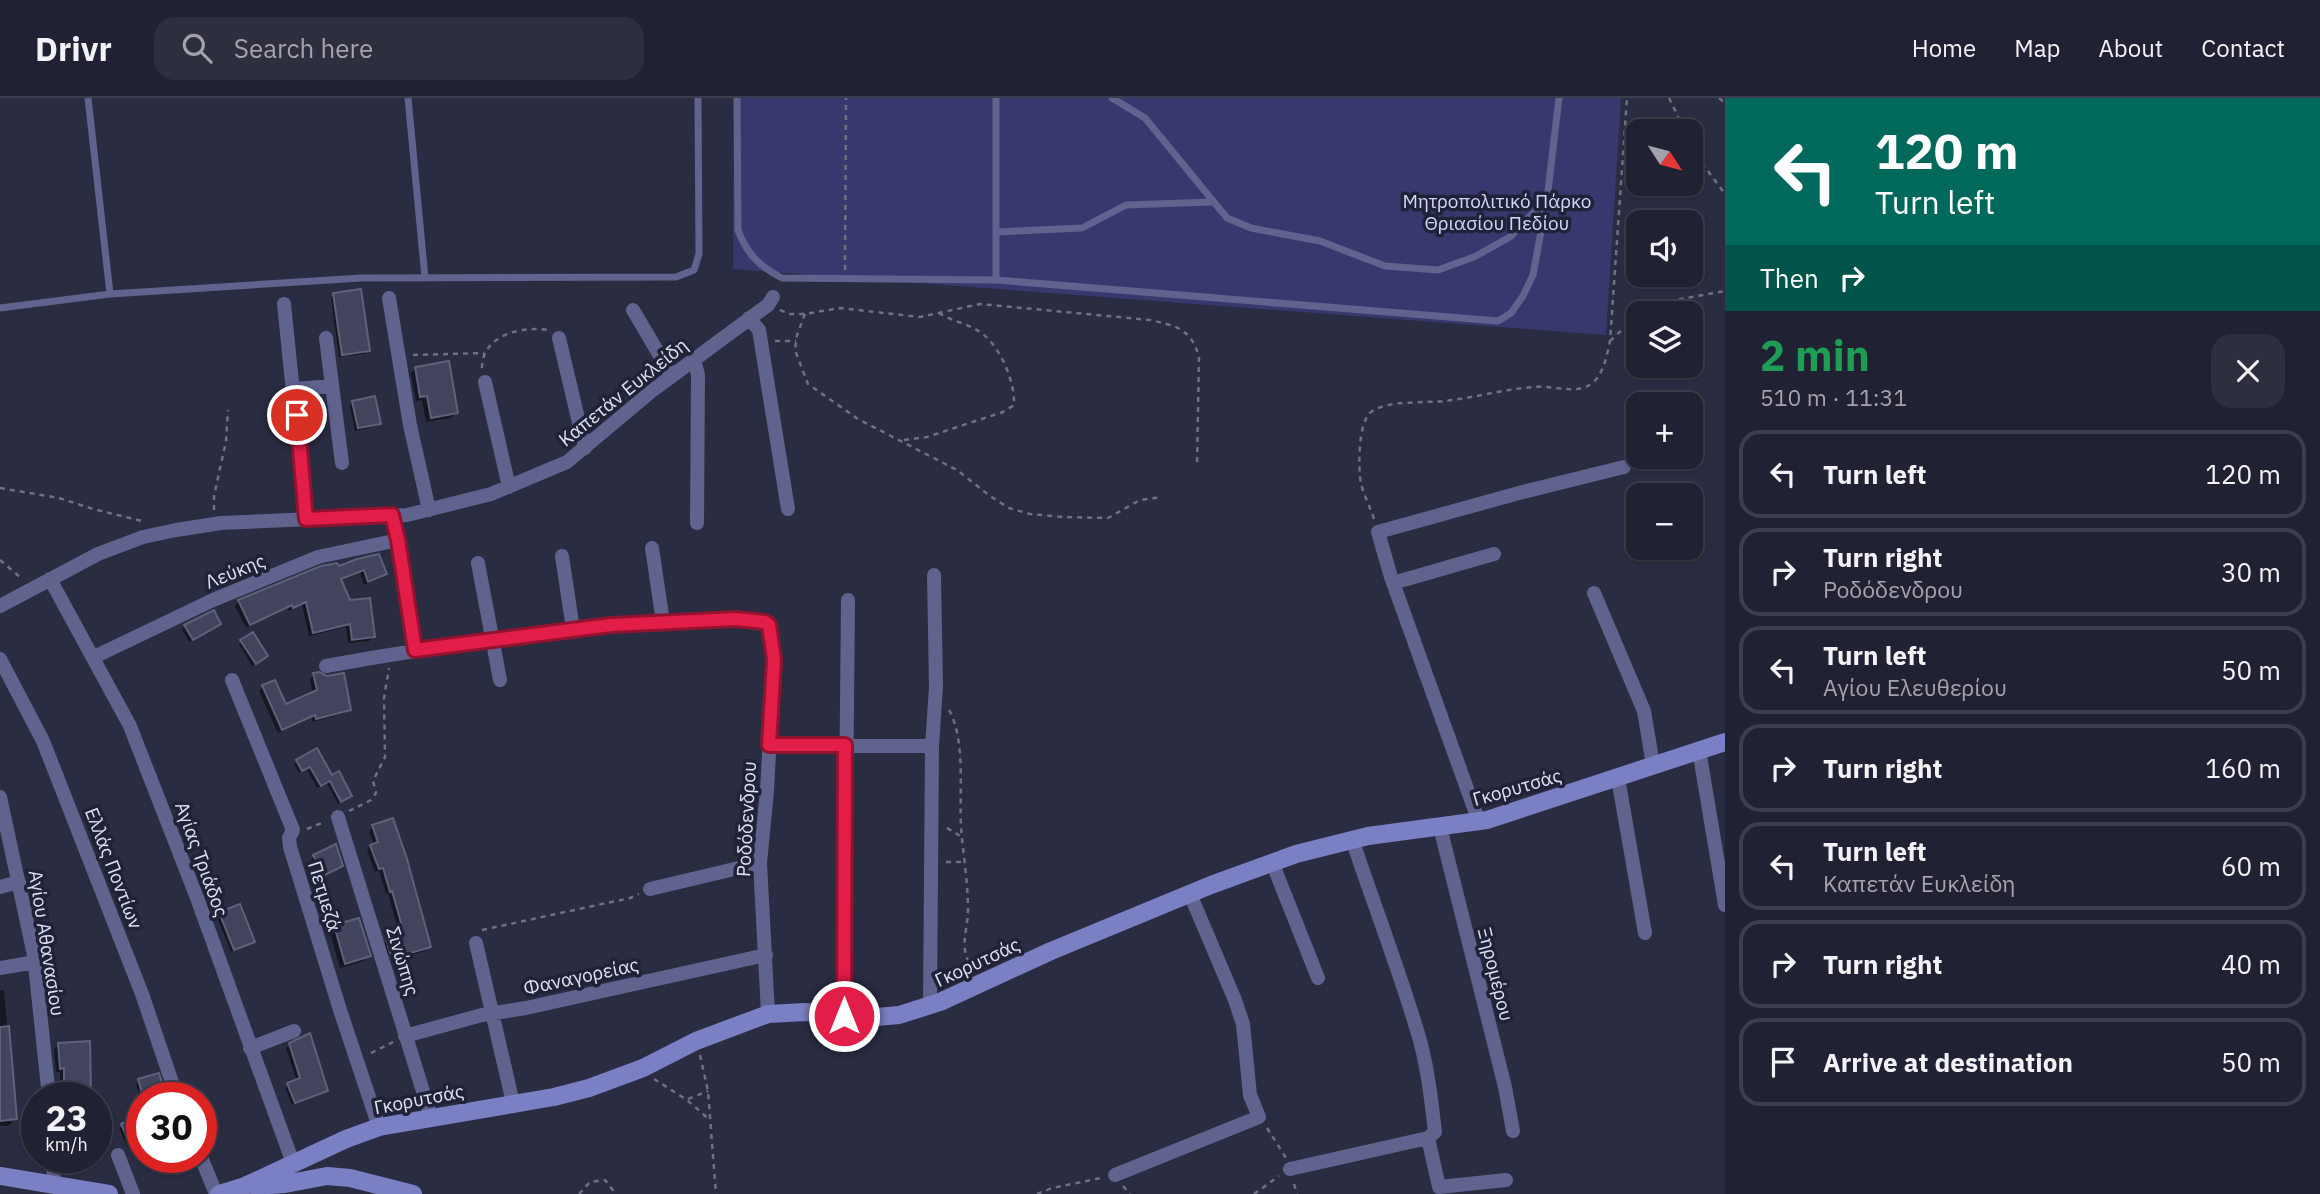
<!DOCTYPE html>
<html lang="en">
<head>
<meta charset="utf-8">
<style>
  :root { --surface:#202132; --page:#2d2e3e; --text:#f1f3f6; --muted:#a2a3ac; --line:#3d3e4d }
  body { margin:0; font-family:"IBM Plex Sans",sans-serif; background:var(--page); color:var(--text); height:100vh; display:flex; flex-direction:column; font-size:26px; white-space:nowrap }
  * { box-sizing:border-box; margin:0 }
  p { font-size:23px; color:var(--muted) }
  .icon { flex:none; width:38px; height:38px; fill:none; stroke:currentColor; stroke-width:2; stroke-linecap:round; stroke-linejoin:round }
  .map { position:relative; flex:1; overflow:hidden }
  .drawer { display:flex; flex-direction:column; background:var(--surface); width:595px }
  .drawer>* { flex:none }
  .top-card { background:#00695c; color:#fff; overflow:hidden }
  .needle { width:46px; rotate:126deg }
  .controls { position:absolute; left:1626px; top:21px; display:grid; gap:14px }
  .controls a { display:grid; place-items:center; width:77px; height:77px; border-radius:14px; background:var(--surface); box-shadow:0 2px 5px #0004,0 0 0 2px var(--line); font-size:35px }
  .speed { position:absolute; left:21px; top:984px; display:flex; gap:14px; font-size:35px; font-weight:700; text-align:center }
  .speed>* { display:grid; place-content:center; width:91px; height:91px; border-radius:50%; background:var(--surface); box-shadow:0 2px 5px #0004,0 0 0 2px var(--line); line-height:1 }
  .speed small { font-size:18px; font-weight:400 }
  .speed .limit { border:10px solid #d22; background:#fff; color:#111 }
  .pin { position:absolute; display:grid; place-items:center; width:60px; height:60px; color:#fff; margin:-30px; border:4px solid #fff; border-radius:50%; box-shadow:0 2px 7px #0007 }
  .me { position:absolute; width:77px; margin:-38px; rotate:0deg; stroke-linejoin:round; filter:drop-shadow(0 0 5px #0008) }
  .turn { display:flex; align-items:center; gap:24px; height:147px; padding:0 35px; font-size:32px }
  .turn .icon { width:91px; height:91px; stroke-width:2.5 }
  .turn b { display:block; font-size:49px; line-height:60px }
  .then { display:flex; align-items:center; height:66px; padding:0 35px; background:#0003; gap:14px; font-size:26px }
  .round { display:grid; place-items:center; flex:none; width:74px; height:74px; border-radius:21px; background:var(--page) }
  .headline { display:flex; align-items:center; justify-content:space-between; height:119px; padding:0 35px }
  h1 { font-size:42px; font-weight:800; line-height:52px; color:#1e9e55 }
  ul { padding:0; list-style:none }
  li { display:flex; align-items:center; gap:21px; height:88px; margin:0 14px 10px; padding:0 21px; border:4px solid var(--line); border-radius:21px }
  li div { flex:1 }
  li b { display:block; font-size:26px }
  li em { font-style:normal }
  header { display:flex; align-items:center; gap:42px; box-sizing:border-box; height:98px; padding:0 35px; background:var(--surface); border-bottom:2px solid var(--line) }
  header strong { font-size:33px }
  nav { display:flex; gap:38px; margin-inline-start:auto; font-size:24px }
  .search { width:490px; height:63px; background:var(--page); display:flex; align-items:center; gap:18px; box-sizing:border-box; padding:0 24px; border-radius:21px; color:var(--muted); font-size:26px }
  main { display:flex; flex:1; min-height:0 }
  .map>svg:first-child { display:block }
  .green { fill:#37396e }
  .shadow { fill:#0007 }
  .building { fill:#41445c; stroke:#5e617a; stroke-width:2 }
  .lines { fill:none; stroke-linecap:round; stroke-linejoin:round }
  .path { stroke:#6e7084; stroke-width:2.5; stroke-dasharray:5 5; stroke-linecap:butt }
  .lane { stroke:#5f638e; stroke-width:7 }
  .street { stroke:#5f638e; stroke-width:14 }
  .secondary { stroke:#7b80c4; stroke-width:18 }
  .route-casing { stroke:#92132f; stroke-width:18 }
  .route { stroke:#e11d48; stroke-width:12 }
  .labels { text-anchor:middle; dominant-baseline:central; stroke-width:7; stroke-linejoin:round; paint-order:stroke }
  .park-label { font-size:19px; fill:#d2d6f9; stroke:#202238 }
  .street-label { font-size:19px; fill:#dfe1f1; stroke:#202238 }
</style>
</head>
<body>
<header>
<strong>Drivr</strong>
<div class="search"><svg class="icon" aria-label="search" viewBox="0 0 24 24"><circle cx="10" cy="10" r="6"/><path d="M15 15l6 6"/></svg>Search here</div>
<nav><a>Home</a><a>Map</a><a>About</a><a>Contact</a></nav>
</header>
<main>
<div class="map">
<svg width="1725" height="1096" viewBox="0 0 1725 1096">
  <rect width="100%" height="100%" fill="#2a2c42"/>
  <path class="green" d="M734,0h887l-15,237 -873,-66z"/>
  <path class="shadow" d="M334,196l34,57 -3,3 -26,3 -8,-59z
    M416,270l40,44 -5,6 -25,4 -4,-22 -6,1 -5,-28z
    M353,305l26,20 -3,3 -21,5 -5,-25z
    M357,462l28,14 -4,4 -17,7 -4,-12 -20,8 9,21 24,34 -4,5 -21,2 -2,-16 -37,9 -7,-31 -13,6 -2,-3 -41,20 -11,-22 4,-5z
    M185,528h31l-27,16 -7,-13z
    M242,543l21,18 -11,7 -13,-22z
    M314,577l13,2 22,32 -4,4 -32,9 -1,-4 -34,15 -19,-42 4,-4 22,19 28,-12 -3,-15z
    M317,652l14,28 16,20 -9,6 -11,-21 -10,5 -10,-19 -8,4 -5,-9z
    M372,730l7,23 50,96 -4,4 -29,8 -2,-6 -8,3 -3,-12 16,-12 -11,-38h-2l-7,-24 -4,2 -8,-22 7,-5 -5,-14z
    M314,758l27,9 -21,12 -9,-18z
    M220,816l32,27 -21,11 -14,-35z
    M335,828l34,30 -5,5 -24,7 -10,-36z
    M4,892l11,129 -7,7h-8v-135z
    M88,945l1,54h-29v-25h-4l-2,-23 5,-4z
    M290,947l36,45 -34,15 -7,-17 12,-7 -11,-33z
    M139,983l24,11 -10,5h-11l-1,4 -5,-17z
    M142,1018v25l-14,7 -9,-20z"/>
  <path class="building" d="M361,191l9,62 -28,4 -9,-62z
    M449,263l9,52 -27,5 -4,-22 -7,1 -5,-30z
    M375,298l6,28 -23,4 -6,-27z
    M379,456l8,20 -19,8 -4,-12 -23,9 9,21 20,-2 5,39 -23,3 -2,-16 -37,9 -7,-31 -13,6 -1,-3 -42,20 -12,-25 83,-34 16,-3 2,3 18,-7z
    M214,512l7,14 -28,16 -9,-15z
    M253,534l15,24 -12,8 -16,-24z
    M319,574l8,4 17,-3 7,37 -35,9 -1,-4 -33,15 -20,-45 13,-5 11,24 31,-14 -4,-17z
    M317,650l15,27 7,-4 13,25 -11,6 -11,-21 -9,5 -11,-19 -8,4 -6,-11z
    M393,720l14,41 24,88 -31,9 -2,-5 -8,2 -4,-15 12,-3 -1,-4 6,-1 -11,-39 -2,1 -7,-24 -4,1 -9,-24 8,-3 -6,-17z
    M336,746l7,22 -20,10 -10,-21z
    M240,806l15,38 -21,8 -15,-38z
    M359,820l12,38 -26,8 -11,-39z
    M9,928l8,93 -17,2v-94z
    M310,935l18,58 -33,12 -8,-20 13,-5 -11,-35z
    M90,943l1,56h-27v-29l-4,1 -2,-26z
    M159,975l6,19 -22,5 -5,-18z
    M142,1016v27l-11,5 -10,-22z"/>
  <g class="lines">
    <path class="path" d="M1669,0l16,33
      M1719,0l6,5
      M1690,49l35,47
      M845,172l1,-172
      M780,212l10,4h15l35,-6 80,9 60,-13 170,16c26,6 41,8 49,37l-2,108
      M1641,215l40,-14 44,-8
      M805,216l-8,21 -2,15 13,34 50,35 99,51 33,26 19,12 21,6 33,3 45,1 32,-18 22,-3
      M775,243h21
      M1610,243l28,-26
      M413,257l71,-2
      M482,270c0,-33 39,-42 66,-38
      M904,342l23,-3 76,-25 11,-7c1,-23 -13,-56 -30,-70 -13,-11 -31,-13 -45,-22
      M0,390l59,10 34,11 49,12
      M214,412v-14l12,-55 2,-31
      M1374,421c-4,-12 -10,-24 -13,-35 -3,-16 -3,-62 10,-72 16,-12 54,-9 73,-11 30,-3 60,-12 90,-14 18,-2 41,8 57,-3 13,-9 16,-30 19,-43l17,-243
      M0,462l21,18
      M949,612c17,30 10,83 12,117 2,27 7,55 7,82 0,25 -11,37 6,62
      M349,713l22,-11 5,-7 -3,-12 12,-24 -1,-59 5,-30
      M947,730l15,9
      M307,731l17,-7
      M946,764h18
      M482,832l148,-32 9,-4
      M371,955l22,-11
      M700,957l8,36 8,103
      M654,981l33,21 23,20
      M688,1001l20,-8
      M1267,1030l19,30
      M1294,1086l3,10
      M1123,1088l7,8
      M579,1096l11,-12 15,-2 11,14
      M1037,1096l15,-6 49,-10
      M1254,1096l25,-18"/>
    <path class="lane" d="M408,0l17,180
      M737,0l1,132c9,24 21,36 44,48l214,2 502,41 13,-8 12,-17 10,-21 14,-76 12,-101
      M996,0v182
      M1112,0l33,20 82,100 24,10 69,13 65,25 53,4 36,-13 36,-20 37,-38
      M996,134l86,-4 44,-23 86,-3
      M110,196l251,-16 315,-1 18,-7 5,-16 -1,-156
      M0,210l110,-14 -22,-196"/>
    <path class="street" d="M389,200l21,127 19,85
      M284,206l22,215
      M633,212l39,66
      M749,220l10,12 29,179
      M326,240l16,125
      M559,240l26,110
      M694,261l4,16 -1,148
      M485,284l24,105
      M294,291l38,-3
      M392,417l6,25 17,110
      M652,450l11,74
      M562,458l11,73
      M478,465l22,117
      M50,481l80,147 67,172 96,265
      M1393,485l101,-29
      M1594,495l50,118 9,54
      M0,508l98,-52 45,-17 33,-7 45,-7 186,-8 84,-21 76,-32 86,-72 115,-85 5,-8
      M94,559l119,-57 105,-43 80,-17
      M0,561l43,82 99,253 35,103
      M326,568c122,-22 241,-39 364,-45 19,-1 63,-7 79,4l5,35 -7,131 -7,72 8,151
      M232,582l61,150 -4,8 1,9 50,163 39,117
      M769,647l163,1
      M1699,652l26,155
      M1618,680l27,155
      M0,699l34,158 15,142
      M338,719l93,300
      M1479,724l-88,-245 -13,-45 141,-39 105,-26
      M1440,729l65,260 8,44
      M1272,764l46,116
      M0,789l19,-5
      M650,791l110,-26
      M476,845l37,160
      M0,870l35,-6
      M930,907l2,-259 4,-59 -2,-112
      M844,918l4,-416
      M405,938l77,-21 44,-7 240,-53
      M250,950l44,-17
      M1428,1040l11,49 67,-7
      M118,1057l15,39
      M53,1059l1,29
      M201,1059l15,37
      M1290,1071l138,-31 7,-6c-4,-35 -8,-71 -19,-105 -19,-63 -43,-125 -64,-188
      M1115,1077l144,-58 -9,-22 -7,-71 -8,-24 -45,-106"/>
    <path class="secondary" d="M0,1078l109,18
      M255,1088l30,-2 42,-8 23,2 63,16
      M219,1096l26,-8 101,-47 33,-12 175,-30 35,-9 54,-20 53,-27 72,-27 37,-2 72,5 22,-2 41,-13 111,-51 160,-66 85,-31 72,-18 119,-16 238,-78"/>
  </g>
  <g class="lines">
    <defs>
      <path id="route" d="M297,317l9,104 86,-4 6,25 17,110 196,-25 124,-6 30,3 4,3 5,35 -5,85h76l-1,271"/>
    </defs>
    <use href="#route" class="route-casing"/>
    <use href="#route" class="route"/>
  </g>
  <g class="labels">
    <g class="park-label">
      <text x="1497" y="103">Μητροπολιτικό Πάρκο<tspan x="1497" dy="22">Θριασίου Πεδίου</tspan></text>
    </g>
    <g class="street-label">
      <text transform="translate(623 294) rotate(-39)">Καπετάν Ευκλείδη</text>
      <text transform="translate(235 473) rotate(-22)">Λεύκης</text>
      <text transform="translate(1517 689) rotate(-16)">Γκορυτσάς</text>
      <text transform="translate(746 721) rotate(-87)">Ροδόδενδρου</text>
      <text transform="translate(202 761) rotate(70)">Αγίας Τριάδος</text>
      <text transform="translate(114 770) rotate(69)">Ελλάς Ποντίων</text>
      <text transform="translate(325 798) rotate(73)">Πετμεζά</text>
      <text transform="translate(47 845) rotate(81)">Αγίου Αθανασίου</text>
      <text transform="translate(403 863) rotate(73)">Σινώπης</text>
      <text transform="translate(977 864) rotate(-25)">Γκορυτσάς</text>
      <text transform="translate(1496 876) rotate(76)">Ξηρομέρου</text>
      <text transform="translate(581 878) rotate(-12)">Φαναγορείας</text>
      <text transform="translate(419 1001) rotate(-11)">Γκορυτσάς</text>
    </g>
  </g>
</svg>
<div class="controls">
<a><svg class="needle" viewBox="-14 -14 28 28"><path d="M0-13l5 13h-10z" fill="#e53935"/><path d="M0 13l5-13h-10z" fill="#a2a3ac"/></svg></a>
<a><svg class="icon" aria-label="sound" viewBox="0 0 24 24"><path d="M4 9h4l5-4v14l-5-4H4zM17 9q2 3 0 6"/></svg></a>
<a><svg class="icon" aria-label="layers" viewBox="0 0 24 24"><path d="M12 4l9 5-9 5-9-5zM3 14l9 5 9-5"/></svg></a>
<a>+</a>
<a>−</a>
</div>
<div class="speed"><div>23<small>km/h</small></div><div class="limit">30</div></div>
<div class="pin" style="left:297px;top:317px;background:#d93025"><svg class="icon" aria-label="arrive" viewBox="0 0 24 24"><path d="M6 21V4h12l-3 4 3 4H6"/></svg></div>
<svg class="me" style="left:844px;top:918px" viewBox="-20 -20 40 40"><circle r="17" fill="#e11d48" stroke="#fff" stroke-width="3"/><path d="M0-11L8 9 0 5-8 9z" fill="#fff"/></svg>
</div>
<section class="drawer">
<div class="top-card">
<div class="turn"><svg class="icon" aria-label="left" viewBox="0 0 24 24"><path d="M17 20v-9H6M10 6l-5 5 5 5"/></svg><div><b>120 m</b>Turn left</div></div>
<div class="then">Then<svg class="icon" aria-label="right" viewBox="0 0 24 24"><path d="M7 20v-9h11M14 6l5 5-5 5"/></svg></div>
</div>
<div class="headline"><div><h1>2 min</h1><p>510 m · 11:31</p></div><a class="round"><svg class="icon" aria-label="close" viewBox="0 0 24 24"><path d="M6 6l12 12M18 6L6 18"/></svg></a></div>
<ul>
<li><svg class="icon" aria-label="left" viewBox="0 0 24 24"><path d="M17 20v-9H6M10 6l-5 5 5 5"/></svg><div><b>Turn left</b></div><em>120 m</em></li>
<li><svg class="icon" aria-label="right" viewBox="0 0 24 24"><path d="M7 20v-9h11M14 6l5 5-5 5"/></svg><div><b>Turn right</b><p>Ροδόδενδρου</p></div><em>30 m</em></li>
<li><svg class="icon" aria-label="left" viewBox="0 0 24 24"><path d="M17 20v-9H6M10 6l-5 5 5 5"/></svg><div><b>Turn left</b><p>Αγίου Ελευθερίου</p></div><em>50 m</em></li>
<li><svg class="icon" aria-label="right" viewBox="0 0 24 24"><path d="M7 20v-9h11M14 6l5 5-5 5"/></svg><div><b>Turn right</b></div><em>160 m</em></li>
<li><svg class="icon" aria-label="left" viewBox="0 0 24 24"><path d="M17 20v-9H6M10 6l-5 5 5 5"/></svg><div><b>Turn left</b><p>Καπετάν Ευκλείδη</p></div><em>60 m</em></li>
<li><svg class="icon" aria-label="right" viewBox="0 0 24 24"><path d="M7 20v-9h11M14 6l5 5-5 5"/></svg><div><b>Turn right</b></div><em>40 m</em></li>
<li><svg class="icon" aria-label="arrive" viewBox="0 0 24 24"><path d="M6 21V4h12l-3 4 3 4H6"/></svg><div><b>Arrive at destination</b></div><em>50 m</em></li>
</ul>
</section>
</main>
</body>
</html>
